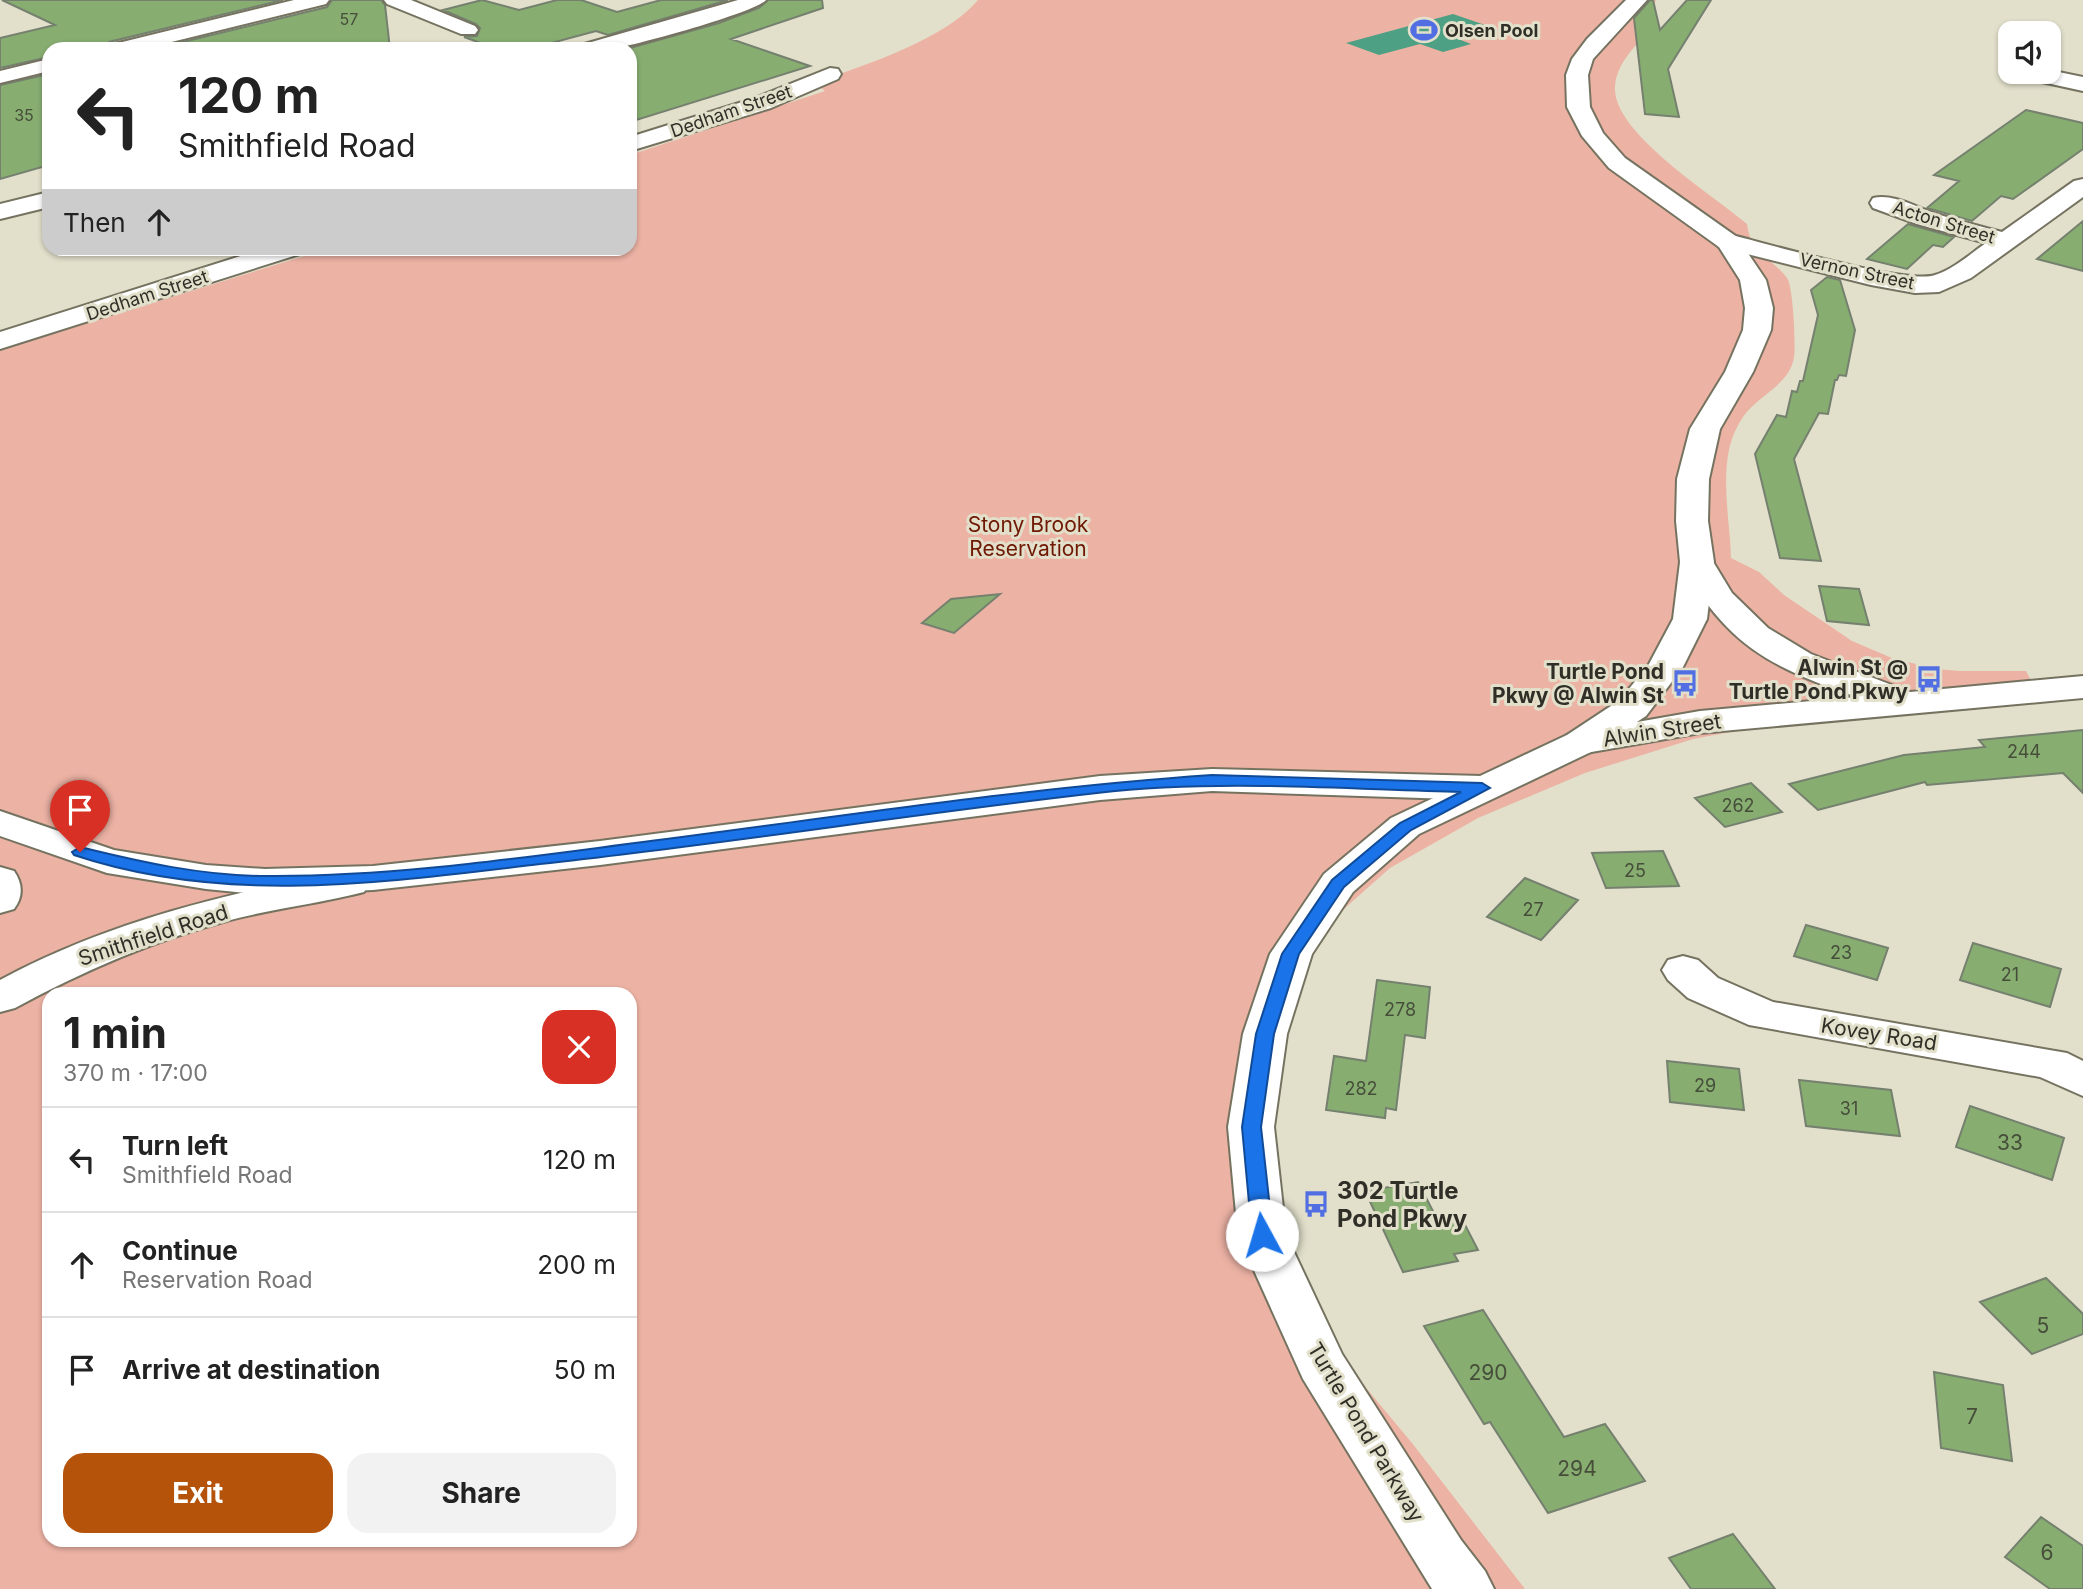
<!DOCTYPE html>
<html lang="en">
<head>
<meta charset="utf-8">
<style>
  :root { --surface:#fff; --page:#f2f2f2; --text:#222; --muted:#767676; --line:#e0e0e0; --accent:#b45309 }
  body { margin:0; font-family:Inter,sans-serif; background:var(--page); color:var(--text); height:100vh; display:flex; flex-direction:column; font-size:26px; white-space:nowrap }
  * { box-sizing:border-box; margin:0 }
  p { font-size:23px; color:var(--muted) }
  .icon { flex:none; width:38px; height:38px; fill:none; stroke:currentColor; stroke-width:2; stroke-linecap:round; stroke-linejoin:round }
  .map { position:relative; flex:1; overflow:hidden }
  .details { position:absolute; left:42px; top:987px; width:595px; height:560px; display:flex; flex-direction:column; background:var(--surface); border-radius:21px; box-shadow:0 2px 5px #0004 }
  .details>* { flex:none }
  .banner { position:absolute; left:42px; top:42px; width:595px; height:214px; border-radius:21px; box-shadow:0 2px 5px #0004; background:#fff; color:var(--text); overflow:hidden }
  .buttons { position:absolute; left:1998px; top:21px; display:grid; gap:14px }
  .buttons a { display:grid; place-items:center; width:63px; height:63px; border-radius:14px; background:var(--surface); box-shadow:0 2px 5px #0004; font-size:35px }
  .pin { position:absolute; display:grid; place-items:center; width:60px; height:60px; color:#fff; margin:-72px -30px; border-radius:50% 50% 50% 0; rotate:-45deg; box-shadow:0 0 7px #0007 }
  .pin .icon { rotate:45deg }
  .me { position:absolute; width:77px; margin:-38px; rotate:354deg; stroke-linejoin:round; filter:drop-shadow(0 0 5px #0008) }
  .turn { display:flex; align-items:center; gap:24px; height:147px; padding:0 21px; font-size:32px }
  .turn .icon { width:91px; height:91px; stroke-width:2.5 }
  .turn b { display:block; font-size:49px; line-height:60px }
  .then { display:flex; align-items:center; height:66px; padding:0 21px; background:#0003; gap:14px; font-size:26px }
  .round { display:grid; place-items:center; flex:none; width:74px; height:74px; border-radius:21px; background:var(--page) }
  .summary { display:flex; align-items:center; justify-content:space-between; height:119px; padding:0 21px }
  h1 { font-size:42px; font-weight:700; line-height:52px }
  .action { display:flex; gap:14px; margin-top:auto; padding:14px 21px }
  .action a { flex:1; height:80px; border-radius:21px; background:var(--accent); color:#fff; font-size:28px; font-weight:700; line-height:80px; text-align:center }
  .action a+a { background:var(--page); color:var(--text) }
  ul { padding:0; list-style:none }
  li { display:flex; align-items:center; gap:21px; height:105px; padding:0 21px; border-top:2px solid var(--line) }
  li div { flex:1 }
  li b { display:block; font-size:26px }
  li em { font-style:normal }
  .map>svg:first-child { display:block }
  .green { fill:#ecb2a4; fill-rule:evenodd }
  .water { fill:#4da083 }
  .building { fill:#87ad71; stroke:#75806f; stroke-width:2 }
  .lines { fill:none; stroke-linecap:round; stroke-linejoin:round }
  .minor-casing { stroke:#757360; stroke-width:4 }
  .tertiary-casing { stroke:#757360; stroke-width:4 }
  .secondary-casing { stroke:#757360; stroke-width:4 }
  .minor { fill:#fff; fill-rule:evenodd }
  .tertiary { fill:#fff; fill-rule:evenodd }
  .secondary { fill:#fff; fill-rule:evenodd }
  .route { fill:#1a73e8; stroke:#114b97; stroke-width:2 }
  .labels { text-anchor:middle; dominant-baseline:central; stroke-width:6; stroke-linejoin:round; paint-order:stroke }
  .far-number-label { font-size:16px; fill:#464e3a }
  .far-poi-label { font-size:18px; font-weight:bold; fill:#302f27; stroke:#e2e0cb; text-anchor:start }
  .far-street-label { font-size:18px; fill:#302f27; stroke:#e2e0cb }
  .number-label { font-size:18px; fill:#464e3a }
  .park-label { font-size:21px; fill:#6f1905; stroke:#e2e0cb }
  .poi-label { font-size:21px; font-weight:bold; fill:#302f27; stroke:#e2e0cb; text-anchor:end }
  .street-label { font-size:21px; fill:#302f27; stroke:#e2e0cb }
  .near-number-label { font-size:21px; fill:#464e3a }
  .near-poi-label { font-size:24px; font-weight:bold; fill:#302f27; stroke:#e2e0cb; text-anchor:start }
</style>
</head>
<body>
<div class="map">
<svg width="2083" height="1589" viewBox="0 0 2083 1589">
  <rect width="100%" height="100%" fill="#e2e0cb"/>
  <path class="green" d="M978,0h678l-4,9 7,12c-17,18 -43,40 -44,66 -3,46 100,109 132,137 4,31 22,31 40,54 6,7 9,68 7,79 -4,28 -37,39 -51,60 -28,39 -13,97 -12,141l28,14 25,23 68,46 40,17 44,11 23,2h67l15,29 -241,19 -107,20 -108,34 -107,45 -88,50 -63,56 -41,62 -51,150 70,179 107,128 113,146h-1525v-1239l327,-101 303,-1v-93l195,-64 -10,-8c49,-18 130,-43 163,-83zM49,994h581v546h-581z"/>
  <path class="water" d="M1453,14l32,11 -37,10 23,9 -28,8 -23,-8 -41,11 -33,-12z"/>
  <path class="building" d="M2,0h281l-174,42 -5,7h-55v8l-49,11v-30l55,-13z
    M332,0h49l4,5 5,44h-236l173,-42z
    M482,0l37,10 38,-10h24l36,12 44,-12h67l-120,35 -12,-4 -67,18h-32l-33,-12 13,-1 3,-8 -4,-4 -33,-14z
    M768,0h54l1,8 -92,31 79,27 -180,56v-74l89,-25 40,-15z
    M1650,0h3l7,30 27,-30h24l-43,69 11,48 -34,-3 -11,-96z
    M49,74v91l-49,14v-94z
    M2026,110l57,13v26l-70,50 -12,-3 -29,25 -45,-13 32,-27 -25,-6z
    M2083,221v50l-46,-12z
    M1908,224l46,13 -11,10 -10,-2 -26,24 -40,-10z
    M1827,277l13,3 15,50 -9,46 -7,-1 -2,5h-2l-7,34 -9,-1 -25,46 27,102 -41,-3 -25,-104 22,-39 9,2 6,-26 5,1 3,-11h3l15,-66 -7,-25z
    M1819,586l40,3 10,36 -42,-4z
    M1000,594l-46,39 -32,-10 29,-24z
    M2083,730v63l-20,-20 -136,12 -2,-3 -107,28 -29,-26 115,-29 81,-8 -6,-7z
    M1751,783l31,29 -57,15 -30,-29z
    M1663,851l16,35 -73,2 -14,-35z
    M1525,878l53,22 -37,40 -54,-23z
    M1806,925l82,23 -11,32 -83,-24z
    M1973,943l88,26 -11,38 -90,-27z
    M1377,980l53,7 -5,51 -20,-3 -9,75 -10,-2 -1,10 -59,-8 8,-54 32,5z
    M1667,1061l72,8 5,41 -74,-8z
    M1799,1080l92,10 9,46 -94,-10z
    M1970,1106l94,32 -12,42 -96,-33z
    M1418,1182l20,39 23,-4 17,33 -24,4 4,7 -55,11 -38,-81z
    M2046,1278l37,36v20l-51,20 -52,-52z
    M1483,1310l81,127 41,-13 40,57 -97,32 -58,-91 -6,2 -60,-98z
    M1934,1372l69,13 9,76 -71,-13z
    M2041,1517l42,29v43h-33l-45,-32z
    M1733,1534l42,55h-84l-22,-31z"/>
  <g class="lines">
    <defs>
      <path id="minor" d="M294,0h35l-3,4 -183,45h-36l3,-4z
        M384,0h27l64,26 3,4 -3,4h-14l-74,-30z
        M738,0h28c-9,12 -135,47 -156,49 -10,1 -22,0 -32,0l3,-4z
        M49,59v12l-49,12v-12z
        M830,68l8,1 3,5 -3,5 -67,29 -141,43v-14l125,-39z
        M2049,70l34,7v14l-64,-14 -3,-5z
        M2083,179v18l-112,81 -32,14 -24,1 -44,-8 -152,-38 -4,-5 4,-5 9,-3c37,9 179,51 207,41 19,-6 35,-21 51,-32l-69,-19 -44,-16 -3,-5 3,-5c21,-5 44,10 64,16 21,7 43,12 65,18l72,-51z
        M49,192v15l-49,12v-15z
        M266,248h40l-3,5 -303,96v-17z
        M350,870l14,4 6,9 -6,9c-46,12 -95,17 -141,30 -73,20 -142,50 -208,86l-15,4v-32c110,-59 228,-87 350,-110z
        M1683,956l15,4 20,18 55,24 294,51 16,8v35l-43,-19 -291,-52 -61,-27 -20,-18 -6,-10 6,-10z"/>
      <path id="tertiary" d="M1697,552l12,3 23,38 36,35 43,26 99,38 173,-16v22l-383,35 -120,21 -13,-3 -6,-8 6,-8 13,-3 120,-21 157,-14c-88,-30 -130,-52 -177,-135l5,-7z
        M1212,769l270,7 14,4 5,8 -5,8 -14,4 -270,-9 -112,9 -500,65 -227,25 -108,5 -59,-6 -99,-16 -107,-37v-25l114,39 92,15 59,4 108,-3 227,-25 500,-65z
        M0,867l14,4c9,13 9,26 0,38l-14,4z"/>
      <path id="secondary" d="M1626,0h21l-54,59 -5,16 2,32 13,26 22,25 112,79 29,43 7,28 -2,22 -18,42 -33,57 -11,50 -1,42 6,41 -7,57 -24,48 -37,49 -53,35 -174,83 -66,58 -41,62 -25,80 -13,93 12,108 56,119 119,186 24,31 9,18h-62l-129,-210 -65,-144 -10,-108 15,-93 27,-80 54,-80 67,-56 176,-83 53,-35 29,-36 24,-45 7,-57 -4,-41 1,-42 13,-50 35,-57 18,-42 2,-22 -5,-28 -21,-33 -110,-79 -27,-32 -15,-29 -1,-32 6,-16 15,-20z"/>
    </defs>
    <use href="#minor" class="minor-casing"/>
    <use href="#tertiary" class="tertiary-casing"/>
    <use href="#secondary" class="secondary-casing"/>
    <use href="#minor" class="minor"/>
    <use href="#tertiary" class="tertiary"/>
    <use href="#secondary" class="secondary"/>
  </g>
  <path class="route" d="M1212,775l270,8 8,5 -79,42 -67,57 -45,67 -25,80 -13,93 12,108 -3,6 -8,2 -7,-2 -3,-6 -10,-108 14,-93 26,-80 50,-74 68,-57 61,-31c-121,-3 -243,-13 -364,1 -186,21 -371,51 -557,71 -154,18 -314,42 -466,-9l-2,-3 8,-5c61,15 123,29 186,29 126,1 253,-18 377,-34 189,-24 378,-54 569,-67z"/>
  <defs>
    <symbol id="stadium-bare" viewBox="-9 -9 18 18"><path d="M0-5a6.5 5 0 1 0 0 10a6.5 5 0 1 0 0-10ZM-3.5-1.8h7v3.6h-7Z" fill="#516fe3" stroke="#e2e0cb" stroke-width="2.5" paint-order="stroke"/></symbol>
    <symbol id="bus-bare" viewBox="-9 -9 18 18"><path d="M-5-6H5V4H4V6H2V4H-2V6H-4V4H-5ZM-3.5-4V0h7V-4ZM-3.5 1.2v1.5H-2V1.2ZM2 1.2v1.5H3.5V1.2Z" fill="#516fe3" stroke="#e2e0cb" stroke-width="2.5" paint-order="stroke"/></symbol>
  </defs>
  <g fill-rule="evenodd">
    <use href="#stadium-bare" x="1405" y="11" width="38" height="38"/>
    <use href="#bus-bare" x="1910" y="660" width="38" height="38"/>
    <use href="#bus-bare" x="1666" y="664" width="38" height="38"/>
    <use href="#bus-bare" x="1297" y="1185" width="38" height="38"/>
  </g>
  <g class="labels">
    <g class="far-number-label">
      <text x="349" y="19">57</text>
      <text x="24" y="115">35</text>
    </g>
    <g class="far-poi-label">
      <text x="1445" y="30">Olsen Pool</text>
    </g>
    <g class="far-street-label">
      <text transform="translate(731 111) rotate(-19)">Dedham Street</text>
      <text transform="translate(1944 222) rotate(17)">Acton Street</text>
      <text transform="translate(1857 271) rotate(12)">Vernon Street</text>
      <text transform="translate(147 295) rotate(-18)">Dedham Street</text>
    </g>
    <g class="number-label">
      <text x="2024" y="751">244</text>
      <text x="1738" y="805">262</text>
      <text x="1635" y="870">25</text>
      <text x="1533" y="909">27</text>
      <text x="1841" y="952">23</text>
      <text x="2010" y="974">21</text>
      <text x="1400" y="1009">278</text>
      <text x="1705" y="1085">29</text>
      <text x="1361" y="1088">282</text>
      <text x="1849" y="1108">31</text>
    </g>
    <g class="park-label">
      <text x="1028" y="524">Stony Brook<tspan x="1028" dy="24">Reservation</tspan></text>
    </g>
    <g class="poi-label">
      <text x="1908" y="667">Alwin St @<tspan x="1908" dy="24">Turtle Pond Pkwy</tspan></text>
      <text x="1664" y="671">Turtle Pond<tspan x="1664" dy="24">Pkwy @ Alwin St</tspan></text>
    </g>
    <g class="street-label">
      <text transform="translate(1662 730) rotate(-9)">Alwin Street</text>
      <text transform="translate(153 935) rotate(-18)">Smithfield Road</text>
      <text transform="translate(1879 1034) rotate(9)">Kovey Road</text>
      <text transform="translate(1366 1432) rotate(59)">Turtle Pond Parkway</text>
    </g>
    <g class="near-number-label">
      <text x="2010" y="1142">33</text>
      <text x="2043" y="1325">5</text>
      <text x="1488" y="1372">290</text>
      <text x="1972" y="1416">7</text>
      <text x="1577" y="1468">294</text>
      <text x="2047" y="1552">6</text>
    </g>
    <g class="near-poi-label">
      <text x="1337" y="1190">302 Turtle<tspan x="1337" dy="28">Pond Pkwy</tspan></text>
    </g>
  </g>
</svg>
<div class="buttons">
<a><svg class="icon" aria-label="sound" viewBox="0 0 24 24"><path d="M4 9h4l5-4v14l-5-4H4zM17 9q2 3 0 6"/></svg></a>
</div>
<div class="pin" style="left:80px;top:852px;background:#d93025"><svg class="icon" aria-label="arrive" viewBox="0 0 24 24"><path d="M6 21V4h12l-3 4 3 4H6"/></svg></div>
<svg class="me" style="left:1262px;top:1235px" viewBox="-20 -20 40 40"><circle r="19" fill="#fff"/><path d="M0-13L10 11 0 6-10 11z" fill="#1a73e8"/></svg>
<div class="banner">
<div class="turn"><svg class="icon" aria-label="left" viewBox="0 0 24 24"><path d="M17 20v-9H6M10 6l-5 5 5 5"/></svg><div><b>120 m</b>Smithfield Road</div></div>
<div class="then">Then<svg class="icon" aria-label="ahead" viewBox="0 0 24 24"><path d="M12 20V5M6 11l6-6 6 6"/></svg></div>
</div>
<section class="details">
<div class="summary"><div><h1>1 min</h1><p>370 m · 17:00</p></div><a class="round" style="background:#d93025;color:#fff"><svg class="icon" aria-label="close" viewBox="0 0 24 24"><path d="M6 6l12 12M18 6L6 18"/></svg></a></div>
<ul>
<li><svg class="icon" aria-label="left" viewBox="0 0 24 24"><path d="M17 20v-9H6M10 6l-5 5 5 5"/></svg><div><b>Turn left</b><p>Smithfield Road</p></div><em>120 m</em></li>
<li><svg class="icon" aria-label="ahead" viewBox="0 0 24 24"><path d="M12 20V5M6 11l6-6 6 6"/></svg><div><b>Continue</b><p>Reservation Road</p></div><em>200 m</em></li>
<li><svg class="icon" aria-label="arrive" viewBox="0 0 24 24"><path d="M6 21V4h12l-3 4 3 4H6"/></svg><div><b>Arrive at destination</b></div><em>50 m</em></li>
</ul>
<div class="action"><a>Exit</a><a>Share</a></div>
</section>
</div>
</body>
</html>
